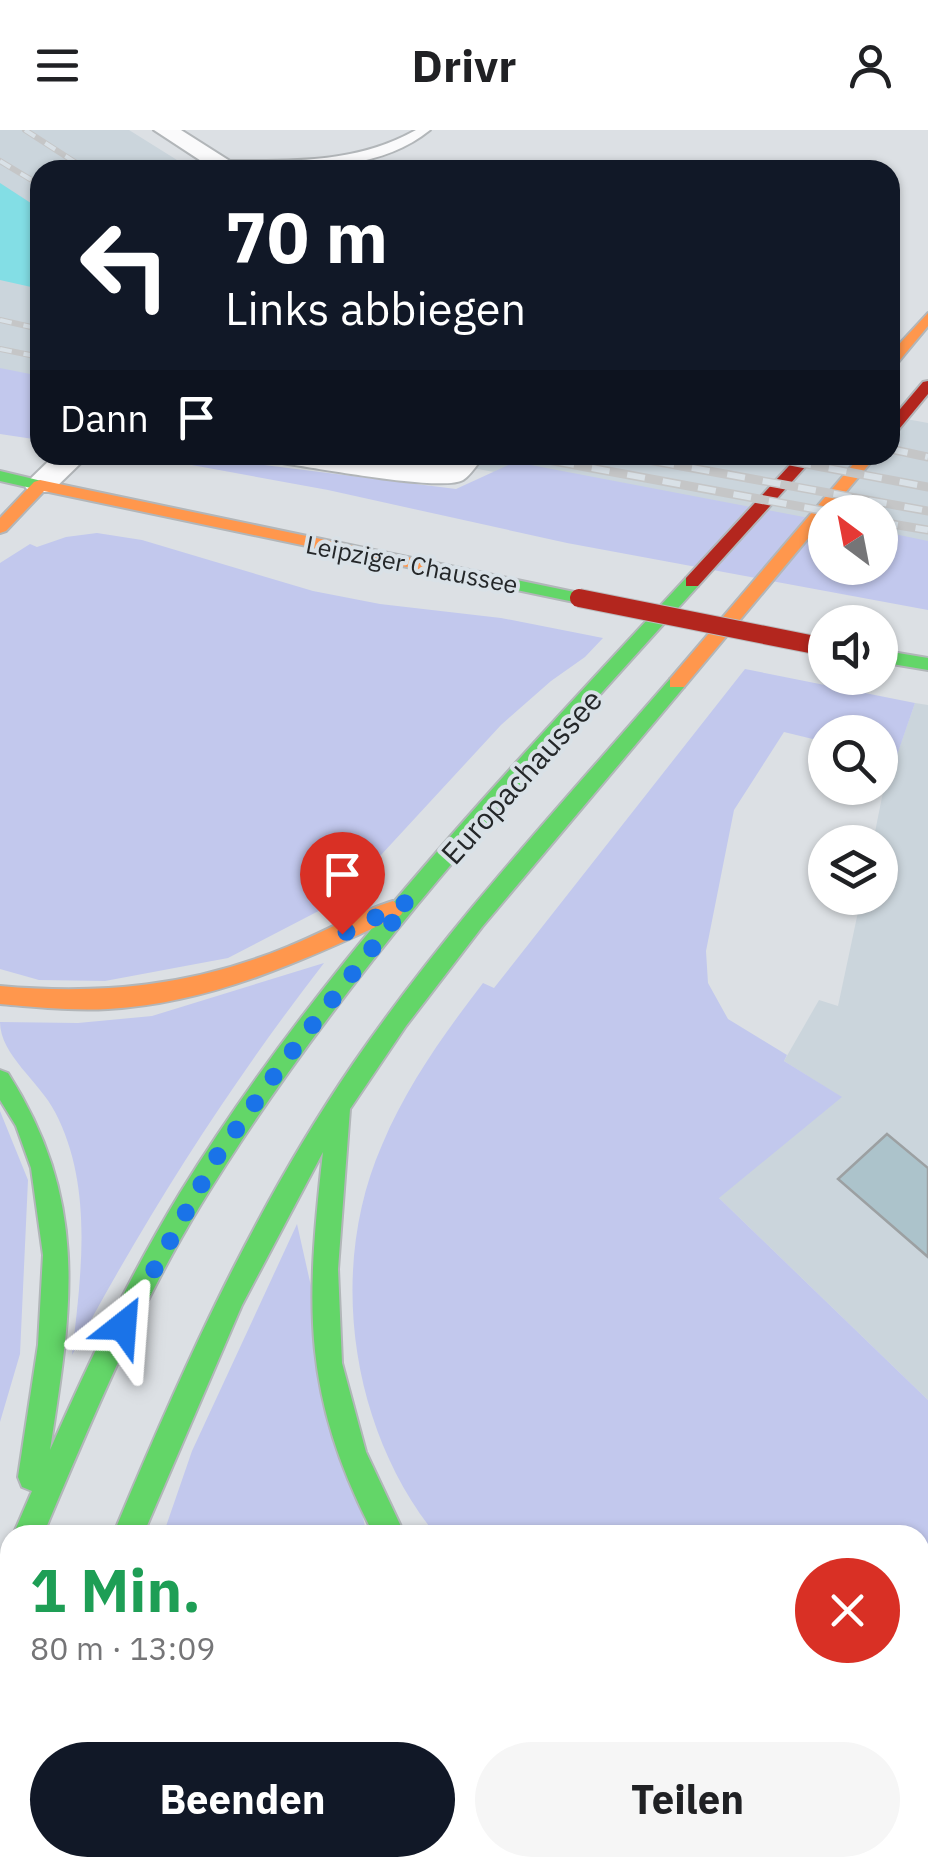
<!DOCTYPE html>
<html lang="de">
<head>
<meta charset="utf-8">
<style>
  :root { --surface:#fff; --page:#f6f6f6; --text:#202124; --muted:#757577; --accent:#111827 }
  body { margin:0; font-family:"IBM Plex Sans",sans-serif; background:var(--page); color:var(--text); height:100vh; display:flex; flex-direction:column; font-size:38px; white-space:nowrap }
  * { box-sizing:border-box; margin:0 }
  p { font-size:32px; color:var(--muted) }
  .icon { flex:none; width:55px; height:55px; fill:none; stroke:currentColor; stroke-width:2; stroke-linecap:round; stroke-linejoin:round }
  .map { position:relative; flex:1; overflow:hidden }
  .sheet { position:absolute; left:0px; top:1395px; width:930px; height:352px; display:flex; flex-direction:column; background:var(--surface); border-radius:30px 30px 0 0; box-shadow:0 2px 8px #0004 }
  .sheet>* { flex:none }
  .banner { position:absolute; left:30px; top:30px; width:870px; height:305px; border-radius:30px; box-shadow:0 2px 8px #0004; background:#111827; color:#fff; overflow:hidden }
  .needle { width:65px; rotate:328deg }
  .buttons { position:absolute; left:808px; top:365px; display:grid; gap:20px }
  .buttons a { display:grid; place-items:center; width:90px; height:90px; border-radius:50%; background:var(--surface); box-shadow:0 2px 8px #0004; font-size:50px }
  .pin { position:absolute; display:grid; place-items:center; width:85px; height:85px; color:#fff; margin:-102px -42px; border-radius:50% 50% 50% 0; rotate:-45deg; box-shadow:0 0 10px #0007 }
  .pin .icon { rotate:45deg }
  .me { position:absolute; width:110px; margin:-55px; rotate:28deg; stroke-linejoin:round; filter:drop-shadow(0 0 8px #0008) }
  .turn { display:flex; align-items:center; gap:35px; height:210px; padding:0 30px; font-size:45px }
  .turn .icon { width:130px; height:130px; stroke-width:2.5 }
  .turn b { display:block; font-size:70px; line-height:85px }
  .then { display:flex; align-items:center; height:95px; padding:0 30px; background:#0003; gap:20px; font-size:38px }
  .round { display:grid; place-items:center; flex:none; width:105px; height:105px; border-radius:52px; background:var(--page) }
  .head { display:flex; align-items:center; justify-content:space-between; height:170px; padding:0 30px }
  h1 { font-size:60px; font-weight:700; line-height:75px; color:#1e9e55 }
  .cta { display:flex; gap:20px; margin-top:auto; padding:20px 30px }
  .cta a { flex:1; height:115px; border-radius:60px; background:var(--accent); color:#fff; font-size:40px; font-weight:700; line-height:115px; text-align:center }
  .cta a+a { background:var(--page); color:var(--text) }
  header { display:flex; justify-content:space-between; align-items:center; height:130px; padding:0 30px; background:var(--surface); font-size:45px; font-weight:700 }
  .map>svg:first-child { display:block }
  .built { fill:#cbd5dc }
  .green { fill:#c2c8ed }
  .water { fill:#83dee5 }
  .building { fill:#acc3cb; stroke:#9ca0a2; stroke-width:2.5 }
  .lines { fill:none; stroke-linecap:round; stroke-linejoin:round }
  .lane-casing { stroke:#b2b6b9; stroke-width:4 }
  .street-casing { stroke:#b2b6b9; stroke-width:4 }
  .fast-casing { stroke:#b2b6b9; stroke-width:4 }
  .slow-casing { stroke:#b2b6b9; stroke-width:4 }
  .jam-casing { stroke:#b2b6b9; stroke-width:4 }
  .lane { fill:#fafafb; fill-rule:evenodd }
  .street { fill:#fafafb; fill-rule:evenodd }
  .fast { fill:#63d668; fill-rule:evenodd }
  .slow { fill:#ff974d; fill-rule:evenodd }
  .jam { fill:#b3261e; fill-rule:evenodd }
  .rail-far1-casing { stroke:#c5c6c7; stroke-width:6 }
  .rail-casing { stroke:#c5c6c7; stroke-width:9 }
  .rail-far1 { stroke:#d9e1e7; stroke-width:4; stroke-dasharray:12; stroke-linecap:butt }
  .rail { stroke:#d9e1e7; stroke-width:6; stroke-dasharray:18; stroke-linecap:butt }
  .jam-bridge-casing { stroke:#babcbe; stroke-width:20; stroke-linecap:butt }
  .jam-bridge { stroke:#b3261e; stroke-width:18 }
  .route { stroke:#1a73e8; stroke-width:18; stroke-dasharray:0 32.4 }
  .labels { text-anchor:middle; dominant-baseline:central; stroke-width:8; stroke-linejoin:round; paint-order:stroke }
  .far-street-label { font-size:25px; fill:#242729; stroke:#d9e1e7 }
  .street-label { font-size:30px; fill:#242729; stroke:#d9e1e7 }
</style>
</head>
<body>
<header><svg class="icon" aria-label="menu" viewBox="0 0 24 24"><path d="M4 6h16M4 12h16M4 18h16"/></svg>Drivr<svg class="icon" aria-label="person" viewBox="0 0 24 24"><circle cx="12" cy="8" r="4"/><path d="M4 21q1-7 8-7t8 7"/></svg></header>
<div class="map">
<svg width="928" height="1746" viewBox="0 0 928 1746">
  <rect width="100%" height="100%" fill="#dce0e4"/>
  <path class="built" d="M0,0h129l64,40h-153v71l-40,-28z
    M0,139l40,9v156l-40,-5z
    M890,286l38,7v131l-48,-9v-33h-55v22l-422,-79h487z
    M915,573l13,2v695l-210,-203 123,-100 -57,-36 35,-61 19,6 23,-108h19v-56h-7l9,-45z"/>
  <path class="green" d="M0,238l40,8v64l-40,-6z
    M137,325h48l271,34 59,-27 310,59v47h55v-37l48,10v69l-361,-67 -239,-53z
    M97,403l45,7 171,51 67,13 121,14 102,20 -18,19 -34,24 -50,44 -120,130 -53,42 6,6 -106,55 -123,23 -66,-1 -39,-11v-406l30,-19 7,3 29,-10z
    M745,539l170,34 -19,55 -16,-4v-22h-55v10l-41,-10 -50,78 -28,141 2,32 20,36 59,36 -3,6 58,36 -123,101 209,202v340h-8v-205h-484c-85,-105 -109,-265 -54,-390 25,-60 62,-111 101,-162l11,5z
    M324,833c-96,124 -178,253 -252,392 9,-80 22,-168 -17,-243 -15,-30 -55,-57 -55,-90l78,1 74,-7z
    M0,981l28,69 -8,174 -20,68z
    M297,1094l70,311h-204l29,-84z
    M928,1701v45h-391l37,-8h346v-36z
    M64,1738h322l-15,8h-310z"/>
  <path class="water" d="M0,53l40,26v80l-40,-9z"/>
  <path class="building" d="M887,1004l41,34v89l-90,-78z"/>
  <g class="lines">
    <defs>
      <path id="lane" d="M416,0h14c-55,45 -140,38 -207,39l-6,-4 6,-4c67,0 133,3 193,-31z"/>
      <path id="street" d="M154,0h27l63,40h-29z
        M55,325h34l-38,37h-22l-5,-7z
        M272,325h88l84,9 7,-9h33c-5,7 -13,20 -21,25 -20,12 -146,-12 -175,-16l-11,-2z"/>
      <path id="fast" d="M0,341l46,11 2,3 -8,5 -40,-9z
        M450,436l129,27 9,5 -9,5 -135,-28v-8z
        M692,447l6,1v8c-178,197 -360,393 -498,620 -63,104 -110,218 -157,329h-30l19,-44 -10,-4 -4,-10 20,-132 5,-90 -12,-87 -15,-42 -16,-26v-30l8,3c82,129 64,234 42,377 39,-88 80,-175 130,-257 140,-227 326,-420 506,-615z
        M880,520l48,8v12l-48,-8z
        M677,547l7,2v8l-202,240 -76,99 -56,83 -12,160 4,94 24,89 39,83h-31c-73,-142 -68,-229 -51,-383l-81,153 -99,230h-30c68,-163 140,-325 240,-471 94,-137 209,-260 317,-385z
        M10,1436v53l-10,4v-53z"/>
      <path id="slow" d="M928,183v13l-33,40 -5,1v-13z
        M861,325h16l-48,57h-4v6l-141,169h-14v-8z
        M40,350l410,86 9,5 -9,5 -406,-85 -38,40 -6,2v-15l34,-36z
        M393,771l11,8 -3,6c-93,44 -189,88 -293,94 -36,2 -72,-2 -108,-5v-18c101,9 193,0 287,-39 36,-14 70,-35 106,-46z
        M920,1645h8v32h-8z
        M10,1736v2h33l-2,8h-34z"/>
      <path id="jam" d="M928,251v13l-33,40 -5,2v-15l33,-39z
        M799,325h17l-118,131h-12v-8z
        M461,1738h52l-4,8h-52z"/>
    </defs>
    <use href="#lane" class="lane-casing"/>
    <use href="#street" class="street-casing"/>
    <use href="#fast" class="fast-casing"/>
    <use href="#slow" class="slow-casing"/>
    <use href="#jam" class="jam-casing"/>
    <use href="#lane" class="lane"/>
    <use href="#street" class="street"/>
    <use href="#fast" class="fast"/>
    <use href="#slow" class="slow"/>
    <use href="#jam" class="jam"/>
    <defs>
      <path id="rail-far1" d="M25,0l62,40
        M0,31l40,24
        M0,190l40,9
        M0,219l40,8"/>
      <path id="rail" d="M890,319l38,8
        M521,325l309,57
        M621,325l307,56
        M758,325l170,32
        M880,392l48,8"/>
    </defs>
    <use href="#rail-far1" class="rail-far1-casing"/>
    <use href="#rail" class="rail-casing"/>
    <use href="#rail-far1" class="rail-far1"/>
    <use href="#rail" class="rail"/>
    <defs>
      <path id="jam-bridge" d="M579,468l246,49"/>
    </defs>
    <use href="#jam-bridge" class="jam-bridge-casing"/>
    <use href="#jam-bridge" class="jam-bridge"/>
  </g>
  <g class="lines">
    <path class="route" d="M123,1196l93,-168 68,-96 125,-161 -67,33"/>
  </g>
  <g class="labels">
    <g class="far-street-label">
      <text transform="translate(412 434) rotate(11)">Leipziger Chaussee</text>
    </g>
    <g class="street-label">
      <text transform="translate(521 646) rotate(-48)">Europachaussee</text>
    </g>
  </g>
</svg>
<div class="buttons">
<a><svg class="needle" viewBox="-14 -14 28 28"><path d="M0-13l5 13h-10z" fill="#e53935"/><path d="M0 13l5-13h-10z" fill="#757577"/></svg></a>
<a><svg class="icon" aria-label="sound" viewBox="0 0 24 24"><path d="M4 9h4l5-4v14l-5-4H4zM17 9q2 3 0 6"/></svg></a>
<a><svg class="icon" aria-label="search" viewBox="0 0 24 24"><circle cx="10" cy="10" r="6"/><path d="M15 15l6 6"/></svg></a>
<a><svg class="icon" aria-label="layers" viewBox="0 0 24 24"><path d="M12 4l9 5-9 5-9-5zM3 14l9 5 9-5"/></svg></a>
</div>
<div class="pin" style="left:342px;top:804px;background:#d93025"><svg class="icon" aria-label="arrive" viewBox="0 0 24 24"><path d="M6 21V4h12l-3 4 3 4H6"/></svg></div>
<svg class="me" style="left:123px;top:1196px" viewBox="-20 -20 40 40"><path d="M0-17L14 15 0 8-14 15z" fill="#1a73e8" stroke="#fff" stroke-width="4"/></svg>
<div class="banner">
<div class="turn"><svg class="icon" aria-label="left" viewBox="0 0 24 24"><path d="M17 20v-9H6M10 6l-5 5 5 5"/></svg><div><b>70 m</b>Links abbiegen</div></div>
<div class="then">Dann<svg class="icon" aria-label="arrive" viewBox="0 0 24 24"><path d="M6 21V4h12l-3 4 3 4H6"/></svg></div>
</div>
<section class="sheet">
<div class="head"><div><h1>1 Min.</h1><p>80 m · 13:09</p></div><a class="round" style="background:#d93025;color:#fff"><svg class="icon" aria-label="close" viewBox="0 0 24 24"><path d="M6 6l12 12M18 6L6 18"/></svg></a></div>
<div class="cta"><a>Beenden</a><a>Teilen</a></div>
</section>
</div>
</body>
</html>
